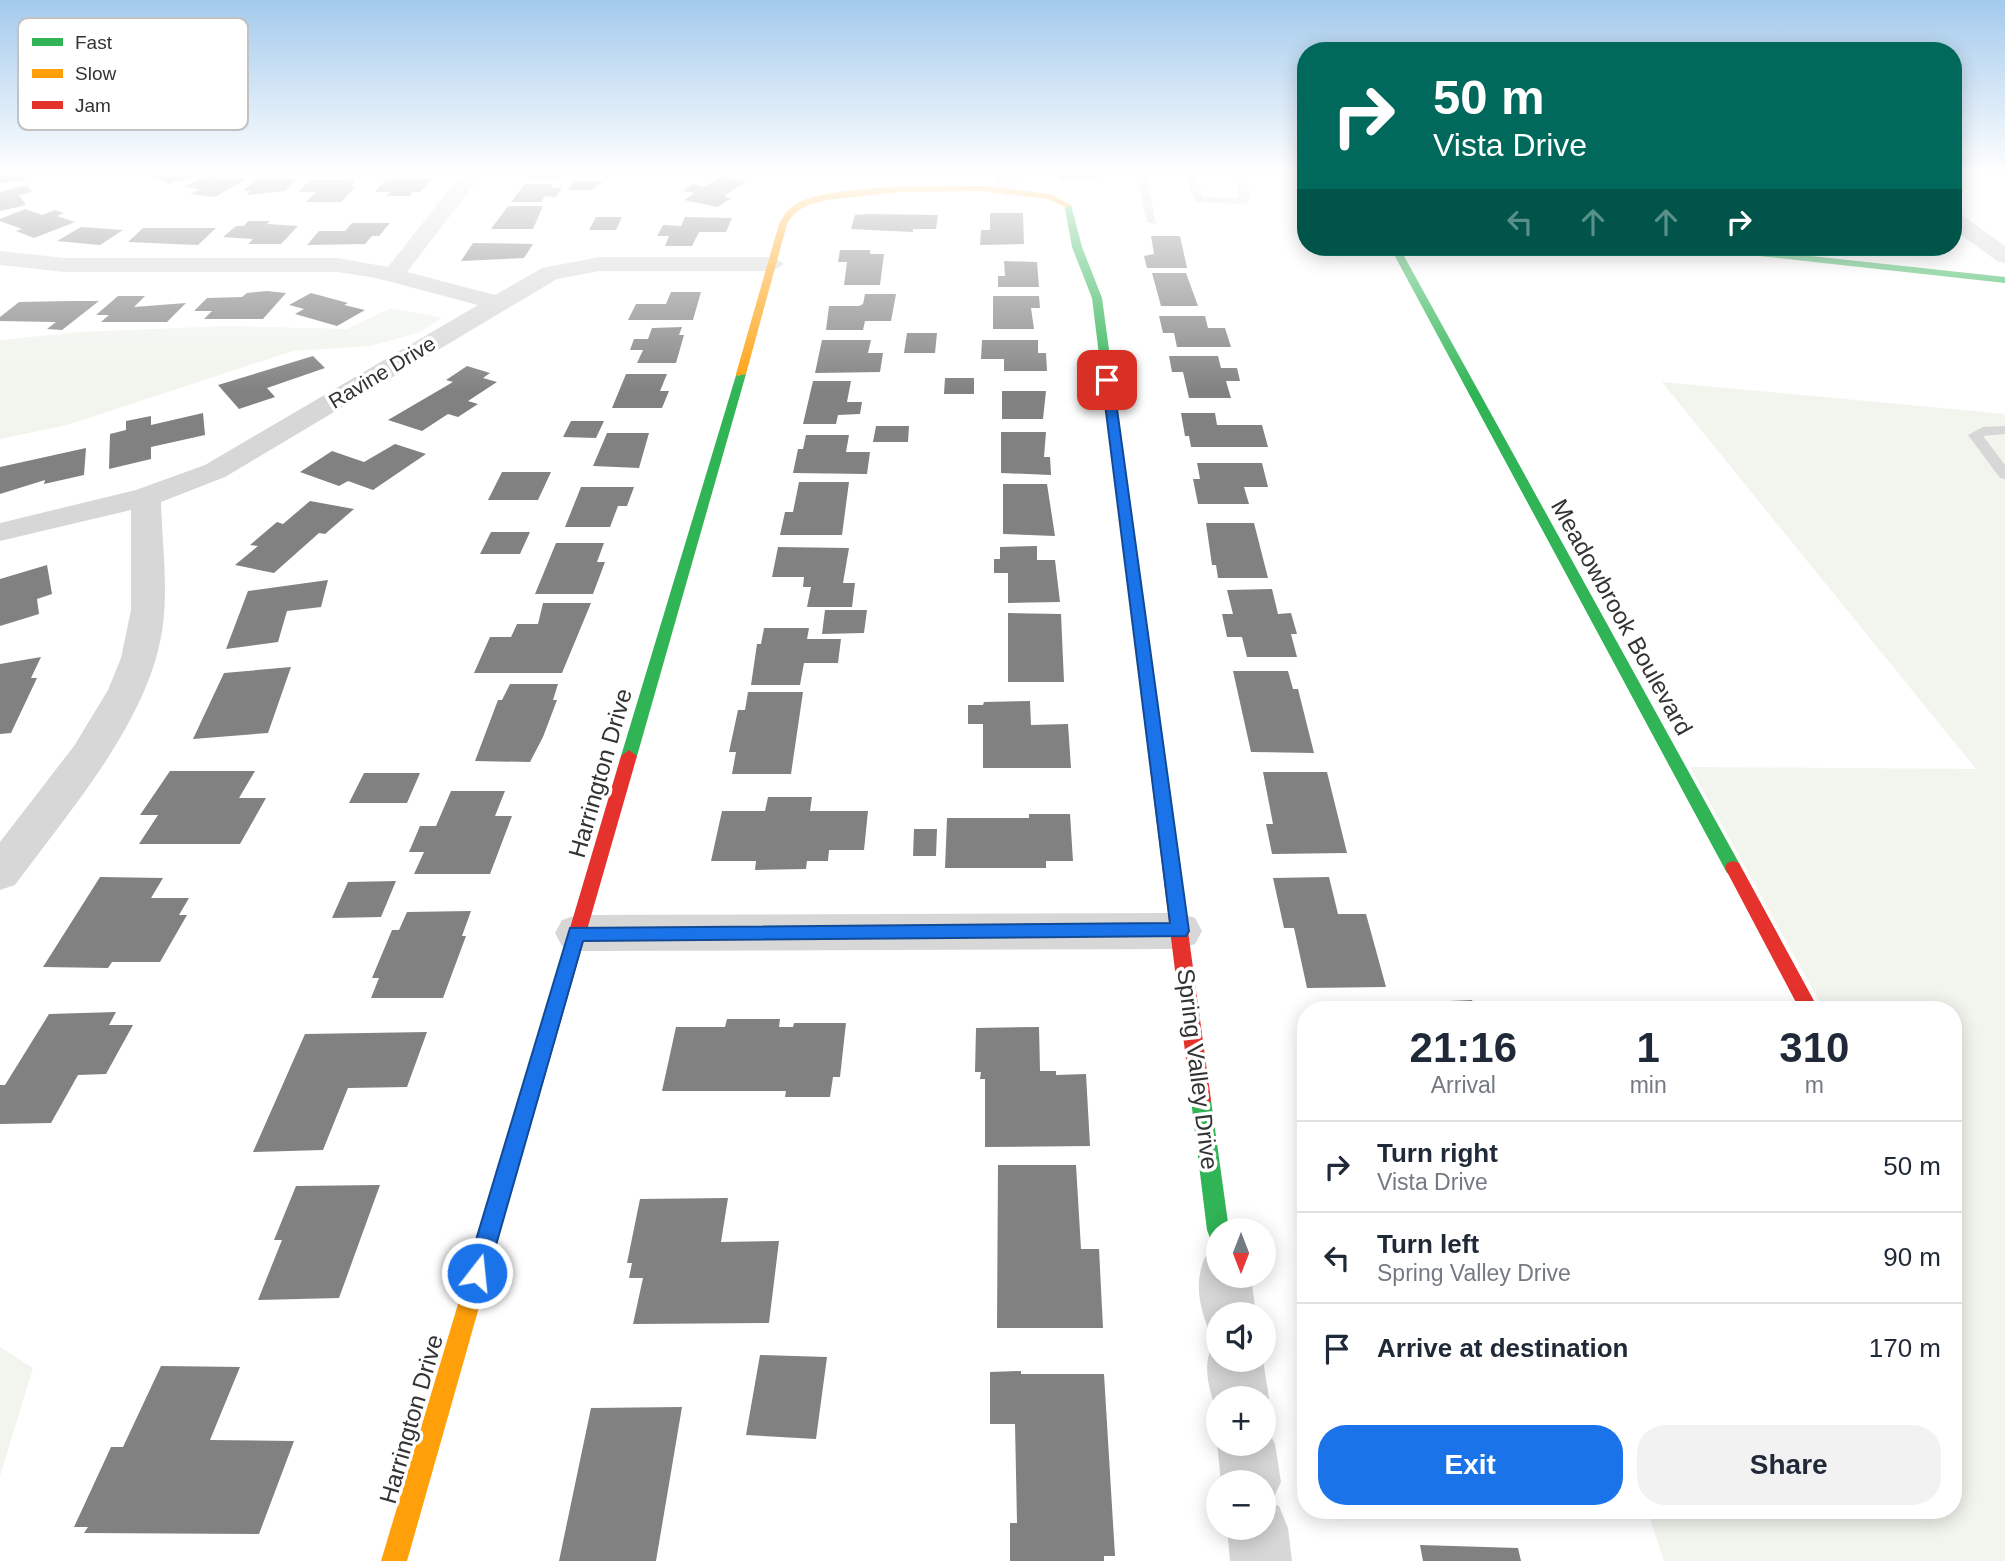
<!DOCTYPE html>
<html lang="en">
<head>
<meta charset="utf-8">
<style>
  :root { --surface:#fff; --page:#f2f2f3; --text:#1f2937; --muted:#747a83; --line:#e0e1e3; --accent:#1a73e8 }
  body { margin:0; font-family:Arial,sans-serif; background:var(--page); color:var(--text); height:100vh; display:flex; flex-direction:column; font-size:26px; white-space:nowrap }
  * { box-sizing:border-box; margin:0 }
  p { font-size:23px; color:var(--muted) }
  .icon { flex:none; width:38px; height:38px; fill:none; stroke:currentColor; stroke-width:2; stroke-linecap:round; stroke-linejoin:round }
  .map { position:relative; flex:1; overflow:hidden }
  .panel { position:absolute; left:1297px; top:1001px; width:665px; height:518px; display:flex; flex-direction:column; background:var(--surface); border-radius:28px; box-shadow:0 4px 18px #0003 }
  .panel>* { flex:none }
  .top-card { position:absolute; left:1297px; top:42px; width:665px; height:214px; border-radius:28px; box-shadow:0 4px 18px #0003; background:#00695c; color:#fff; overflow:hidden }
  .needle { width:46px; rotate:180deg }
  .fabs { position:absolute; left:1206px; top:1218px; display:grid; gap:14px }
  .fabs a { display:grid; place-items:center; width:70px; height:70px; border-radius:50%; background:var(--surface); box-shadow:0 4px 18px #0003; font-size:35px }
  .pin { position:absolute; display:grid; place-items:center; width:60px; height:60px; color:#fff; margin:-30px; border-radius:14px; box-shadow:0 4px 10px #0006 }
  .me { position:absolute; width:77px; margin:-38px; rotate:16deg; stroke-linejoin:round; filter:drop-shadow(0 0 5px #0008) }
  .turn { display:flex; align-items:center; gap:24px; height:147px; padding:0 21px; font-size:32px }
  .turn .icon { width:91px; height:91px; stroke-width:2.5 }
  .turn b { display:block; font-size:49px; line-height:60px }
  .lanes { display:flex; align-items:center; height:66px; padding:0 21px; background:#0003; justify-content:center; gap:35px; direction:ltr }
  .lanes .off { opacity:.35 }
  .eta { display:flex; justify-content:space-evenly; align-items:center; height:119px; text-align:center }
  .eta b { font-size:42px; font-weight:600; line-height:49px }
  .cta { display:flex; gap:14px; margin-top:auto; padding:14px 21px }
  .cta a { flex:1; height:80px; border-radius:28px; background:var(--accent); color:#fff; font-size:28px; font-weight:600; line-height:80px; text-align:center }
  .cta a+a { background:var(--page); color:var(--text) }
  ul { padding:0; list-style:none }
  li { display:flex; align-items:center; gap:21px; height:91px; padding:0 21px; border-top:2px solid var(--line) }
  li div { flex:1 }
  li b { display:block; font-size:26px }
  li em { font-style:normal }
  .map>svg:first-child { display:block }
  .green { fill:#f1f5ed }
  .building { fill:#818181 }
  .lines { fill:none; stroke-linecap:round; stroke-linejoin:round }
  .lane { fill:#d7d7d7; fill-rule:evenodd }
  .street { fill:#d7d7d7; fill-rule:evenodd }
  .fast { fill:#30b455; fill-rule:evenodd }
  .slow { fill:#ff9f0a; fill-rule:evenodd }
  .jam { fill:#e5322d; fill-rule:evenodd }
  .route { fill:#1a73e8; stroke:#114b97; stroke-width:2 }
  .labels { text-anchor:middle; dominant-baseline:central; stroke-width:7; stroke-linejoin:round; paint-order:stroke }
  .far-street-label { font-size:21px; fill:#333; stroke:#fff }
  .street-label { font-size:24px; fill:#333; stroke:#fff }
  .key { fill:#fff; stroke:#c2c2c2; stroke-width:2 }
  .key-label { font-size:19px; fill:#333 }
</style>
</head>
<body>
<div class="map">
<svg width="2005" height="1561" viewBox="0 0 2005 1561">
  <rect width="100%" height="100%" fill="#fff"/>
  <path class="green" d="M391,308l51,10 -24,15 -48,13 -77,5 -226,74 -67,14v-99l79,-8 148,-6 120,3z
    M1662,382l343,32v1147h-341l-17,-51h306v-500h-129l-134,-243 286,2z
    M0,1347l33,21 -33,108z"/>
  <path class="building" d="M0,173h28l-3,7 -25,3z
    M146,173h47l4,2 -28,9z
    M533,173h29l-4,6h-30z
    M1056,173h42l2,4 -40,3z
    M721,176l26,5 -23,15 7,2 -13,9 -34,-7 11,-7 -12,-2 10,-7 12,3z
    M203,177h14l28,3 -30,17 -25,-3 10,-5 -15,-2z
    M257,179h41l-13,12 -39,4 5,-4h-8z
    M386,179h45l-11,13h-7l-3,4h-24l4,-4h-15z
    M310,180h36l9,1 -4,5h5l-15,16h-35l10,-10h-18z
    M573,181h24l6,1 -11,8h-24z
    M525,184h29l-4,4h12l-6,9 -11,-1 -4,6h-30z
    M27,185l5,7 -13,3 7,10 -26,6v-19z
    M508,206h35l-10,23h-42z
    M25,209l17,6 13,-5 9,3 -7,3 18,6 -41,16 -18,-7 6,-2 -22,-8v-2z
    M990,213h33l1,31 -44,1 1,-15h9z
    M870,214l68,1 -2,14h-23v3l-62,-3 4,-14z
    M596,217h26l-6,13h-27z
    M685,217l47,1 -6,14h-27l-7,14h-27l4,-10h-12l6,-11 18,1z
    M248,221h22l-3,3 31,2 -17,18h-33l5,-5 -30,-2 13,-11h8z
    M352,223h38l-11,13h-7l-7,8 -58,1 12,-14h26z
    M81,227l42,3 -23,15 -43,-4z
    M143,228h73l-18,17 -70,-3z
    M1151,236h29l7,32h-40l-3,-12 10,-2z
    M473,243l60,1 -9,14 -63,3z
    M840,250h30v4h14l-4,31h-36l3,-23h-9z
    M1004,261l33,1 2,25h-41v-11h7z
    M1152,273h34l12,33h-37z
    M267,291l19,2 -23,26h-59l8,-8h-18l13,-13 35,-1 5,-4z
    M671,292h30l-8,28h-65l8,-16h30z
    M311,293l37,10 -4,2 21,5 -28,16 -42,-12 9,-5 -15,-4z
    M865,294h31l-5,27h-26l-2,9h-37l3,-24h30l4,-2z
    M118,296h27l-11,11 52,-4 -19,19h-66l8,-7h-13z
    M993,296h46l1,12h-9l3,21h-41z
    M71,301h28l-37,29 -15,-1 9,-7 -56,-1v-4l19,-15z
    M1159,316h46l3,12h17l6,19h-54l-3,-14h-11z
    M682,327l-3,8h5l-8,28h-39l6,-13h-13l4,-11h14l4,-11z
    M907,333h30l-2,20h-31z
    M822,340h49l-3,13h15l-3,19 -65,1z
    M982,340h56v13h8l1,18h-43v-12h-23z
    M313,356l12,12 -58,20 8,9 -36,12 -21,-24z
    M1169,356h49l3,12h16l3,13h-14l5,17h-42l-6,-26h-11z
    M467,366l23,7 -7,5 14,4 -29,19 10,3 -20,13 -10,-3 -26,17 -34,-11 65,-38 -7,-2z
    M626,374h41l-7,17h9l-7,17h-50z
    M945,378h29v16h-30z
    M813,381h38l-4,21h15l-2,12 -22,1 -2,9h-33z
    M1002,391h44l-3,28h-41z
    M203,413l2,22 -54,12v12l-42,10 1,-35 16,-4v-9l25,-5v9z
    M1181,413h34l2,12h45l6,22h-77l-2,-11h-4z
    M571,421h33l-8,17 -33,-1z
    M876,426h33l-1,16h-35z
    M1001,432h45l-2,25h6l1,18 -50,-2z
    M607,433h42l-10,35 -46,-2z
    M806,435h43l-3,17h24l-3,22 -74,-1 5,-24h5z
    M395,444l31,10 -53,36 -25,-9 -9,5 -39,-14 32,-21 32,11z
    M86,448l-2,27 -40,9 1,-4 -45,14v-27z
    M1197,463h65l6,24h-24l5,17h-51l-5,-25h7z
    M502,472h49l-13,28h-50z
    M799,482h50l-7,53h-62l5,-23h8z
    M1003,484h44l8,52 -52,-2z
    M581,487h53l-7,19h-9l-8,21h-45z
    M310,501l44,8 -29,25 -6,-1 -45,40 -39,-8 23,-19 -8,-1 27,-23 6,2z
    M1206,523h48l14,55h-50l-2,-13h-4z
    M491,532h39l-10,22h-40z
    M556,543h48l-7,19h8l-12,32h-58z
    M1037,546v14h18l5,42 -52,1v-30h-14v-14h6v-12z
    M778,547l71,1 -6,35h12l-3,24h-45l4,-20h-8l1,-10h-32z
    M47,565l5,29 -15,5 2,15 -39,12v-47z
    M328,580l-7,27 -34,4 -9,31 -52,7 22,-58z
    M1272,589l6,25 13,-1 6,21h-6l6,23h-50l-5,-20h-15l-5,-23h11l-6,-24z
    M543,603h48l-29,70h-88l16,-36h21l6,-13h21z
    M825,610h42l-3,23 -42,1z
    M1008,613l53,1 3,68h-56z
    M764,628h45l-2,11h34l-3,24h-34l-4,22h-49l6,-41h4z
    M41,657l-10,21h6l-26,55 -11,1v-70z
    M291,667l-23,66 -75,6 31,-66z
    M1233,671h55l5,18h5l16,64 -63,-1z
    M510,684h48l-5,16h4l-14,37 -13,25 -55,-1 23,-61h4z
    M748,692h55l-12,82h-59l4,-22h-7l9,-42h7z
    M1030,701l1,24 37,-1 3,44h-88v-44h-15v-19h15l1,-3z
    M170,771h85l-16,27h27l-26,46h-101l19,-29h-18z
    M1263,772h64l20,81 -75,1 -6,-30h7z
    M364,773h56l-13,30h-58z
    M451,791h54l-10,25h17l-22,58h-76l10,-22h-15l11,-26h16z
    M768,797h44l-2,14h58l-4,39h-35l-1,11h-21l-1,8 -51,1 1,-9h-45l11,-50h43z
    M1029,814h41l3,47h-27v7h-101l2,-50h82z
    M914,829h23l-1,27h-23z
    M100,877l63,1 -12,20h38l-10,17h8l-27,47h-48l-4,6 -65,-1z
    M1329,877l9,37h28l20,73 -79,1 -13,-60h-10l-11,-50z
    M396,881l-15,36 -49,1 16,-36z
    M471,911l-9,25h4l-23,62h-72l8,-20h-7l20,-48h7l8,-18z
    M1472,1000l4,10h-24l-3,-9z
    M116,1012l-7,13h24l-27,49 -28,1 -27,48 -51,1v-39h5l44,-71z
    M727,1019h53l-1,8h14l1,-4h52l-6,54h-7l-3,20h-45l1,-6h-124l14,-64h49z
    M1039,1027l1,44h16v4l30,-1 4,72 -105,1v-68h-5l1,-7h-6l1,-44z
    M427,1032l-20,55 -59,1 -25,62 -70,2 52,-118z
    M998,1165h78l5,84h18l4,79h-106z
    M380,1185l-41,113 -81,2 24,-60h-8l22,-54z
    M728,1198l-7,44 58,-1 -10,82 -136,1 10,-46h-14l3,-15h-5l13,-64z
    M760,1355l67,2 -11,82 -70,-4z
    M161,1366l79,1 -30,73 84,1 -35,93 -175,-1 4,-6h-14l37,-80h12z
    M1021,1371v3h83l11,182h-11v5h-94v-38h7l-2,-99h-25v-52z
    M682,1407l-26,154h-97l32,-153z
    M1420,1545l98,3 3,13h-98z"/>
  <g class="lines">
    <path class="lane" d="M1136,173h10l10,51 -9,-2z
      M1185,173h10l8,24 36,1 -1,-25h10l1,28 -5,3 -49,-2z
      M2005,426v8l-22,2 22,29v14l-5,-1 -32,-43 15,-8z"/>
    <path class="street" d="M462,173h21l-76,99 88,23 47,-27 58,-11h173l11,7 -11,7h-173l-43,8 -332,198 -64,25c1,40 7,81 2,122 -11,94 -94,187 -148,261l-15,5v-48l74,-96 34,-56 13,-32 10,-48v-100l-131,31v-18l136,-33 69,-25 273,-160 -102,-27 -38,-6h-273l-65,-7v-14l65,7h273l50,9z
      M999,173h20l-6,22 -7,2 -10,-6z
      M1953,213l8,1 44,32v17l-8,-2 -44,-32z
      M1180,913l15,5 7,13 -7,13 -15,5 -603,2 -15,-5 -7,-13 7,-13 15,-5z
      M1218,1252v24h33l5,38h-38v23l-8,-4c-11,-26 -16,-50 -5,-76z
      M1218,1339v21h45l6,38 -5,12v-12h-46v16c-9,-21 -19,-57 0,-75z
      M1264,1422l11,22 6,38 -10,21 8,3 9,22 4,33h-62l-3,-33h37v-46h-43l-4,-38 1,-3v3h46z"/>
    <path class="fast" d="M1064,203l7,2 11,42 20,51 45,332 -7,5 -7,-5 -41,-332 -20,-51z
      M1390,247h9l340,616 2,5 -2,5 -6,2 -6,-2z
      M1701,247h27l277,30v6l-300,-33z
      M737,372l9,2 -109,382 -8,6 -8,-6z
      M1201,1091l7,2 3,7 18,130h-11v11l-8,-3 -3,-8 -16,-130 3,-7z"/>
    <path class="slow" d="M1281,173l25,2v5l-24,-5z
      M983,186l67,8 21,11 -4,3 -19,-9 -65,-8 -85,1 -71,8c-18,4 -30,7 -40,24l-41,150 -9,2 -1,-2 43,-150c4,-8 9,-15 17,-20 32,-20 146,-18 187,-18z
      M504,1174l7,3 3,7 -107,377h-26l113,-377 3,-7z"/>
    <path class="jam" d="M1140,625l7,5 64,470 -3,7 -7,2 -7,-2 -3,-7 -58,-470z
      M629,750l8,6 -123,428 -3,7 -7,3 -7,-3 -3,-7 127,-428z
      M1733,861l6,2 80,147h-19l-75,-142 2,-5z"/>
  </g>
  <linearGradient id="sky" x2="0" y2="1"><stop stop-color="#a3caec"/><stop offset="0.44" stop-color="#fff"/><stop offset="1" stop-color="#fff" stop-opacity="0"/></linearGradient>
  <rect width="2005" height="392" fill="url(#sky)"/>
  <path class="route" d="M1107,377l6,3 76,551 -3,5 -603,5 -95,332 -3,8 -8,3 -7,-3 -4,-8 104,-345 600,-5 -68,-543z"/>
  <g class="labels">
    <g class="far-street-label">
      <text transform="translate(382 372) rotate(-31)">Ravine Drive</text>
    </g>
    <g class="street-label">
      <text transform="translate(1622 617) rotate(61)">Meadowbrook Boulevard</text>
      <text transform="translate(600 773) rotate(-74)">Harrington Drive</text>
      <text transform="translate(1198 1069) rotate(83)">Spring Valley Drive</text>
      <text transform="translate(411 1419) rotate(-74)">Harrington Drive</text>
    </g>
  </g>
  <rect x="18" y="18" width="230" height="112" rx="10" class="key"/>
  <rect x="32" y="38" width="31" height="8" fill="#30b455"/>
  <rect x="32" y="69" width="31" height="9" fill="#ff9f0a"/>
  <rect x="32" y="101" width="31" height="8" fill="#e5322d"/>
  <g class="key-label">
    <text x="75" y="49">Fast</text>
    <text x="75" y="80">Slow</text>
    <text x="75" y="112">Jam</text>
  </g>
</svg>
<div class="fabs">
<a><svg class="needle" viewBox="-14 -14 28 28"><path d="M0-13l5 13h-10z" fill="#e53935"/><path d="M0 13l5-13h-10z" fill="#747a83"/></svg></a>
<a><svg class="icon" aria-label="sound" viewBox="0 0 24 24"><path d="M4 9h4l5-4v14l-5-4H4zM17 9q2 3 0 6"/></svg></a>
<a>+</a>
<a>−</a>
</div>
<div class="pin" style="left:1107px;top:380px;background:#d93025"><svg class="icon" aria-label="arrive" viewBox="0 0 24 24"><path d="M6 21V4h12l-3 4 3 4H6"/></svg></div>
<svg class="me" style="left:477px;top:1273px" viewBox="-20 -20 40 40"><circle r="17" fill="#1a73e8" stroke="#fff" stroke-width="3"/><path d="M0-11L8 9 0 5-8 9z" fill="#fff"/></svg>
<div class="top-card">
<div class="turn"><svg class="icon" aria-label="right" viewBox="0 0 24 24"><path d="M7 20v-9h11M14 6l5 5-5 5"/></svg><div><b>50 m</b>Vista Drive</div></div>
<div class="lanes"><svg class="icon off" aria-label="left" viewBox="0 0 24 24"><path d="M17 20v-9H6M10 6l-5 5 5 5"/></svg><svg class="icon off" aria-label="ahead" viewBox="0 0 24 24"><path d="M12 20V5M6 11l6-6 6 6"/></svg><svg class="icon off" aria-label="ahead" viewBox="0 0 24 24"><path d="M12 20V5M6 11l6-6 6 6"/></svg><svg class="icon" aria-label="right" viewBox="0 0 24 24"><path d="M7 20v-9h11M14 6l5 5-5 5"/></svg></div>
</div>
<section class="panel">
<div class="eta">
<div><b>21:16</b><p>Arrival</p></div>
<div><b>1</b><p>min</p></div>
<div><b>310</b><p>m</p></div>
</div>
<ul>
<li><svg class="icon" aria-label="right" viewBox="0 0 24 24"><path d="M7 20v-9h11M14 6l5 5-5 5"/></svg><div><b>Turn right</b><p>Vista Drive</p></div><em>50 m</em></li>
<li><svg class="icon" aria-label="left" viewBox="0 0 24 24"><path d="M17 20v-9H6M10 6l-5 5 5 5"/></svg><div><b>Turn left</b><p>Spring Valley Drive</p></div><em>90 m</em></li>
<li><svg class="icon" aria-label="arrive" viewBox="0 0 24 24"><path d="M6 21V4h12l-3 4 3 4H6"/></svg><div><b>Arrive at destination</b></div><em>170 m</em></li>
</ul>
<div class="cta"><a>Exit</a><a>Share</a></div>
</section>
</div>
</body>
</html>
